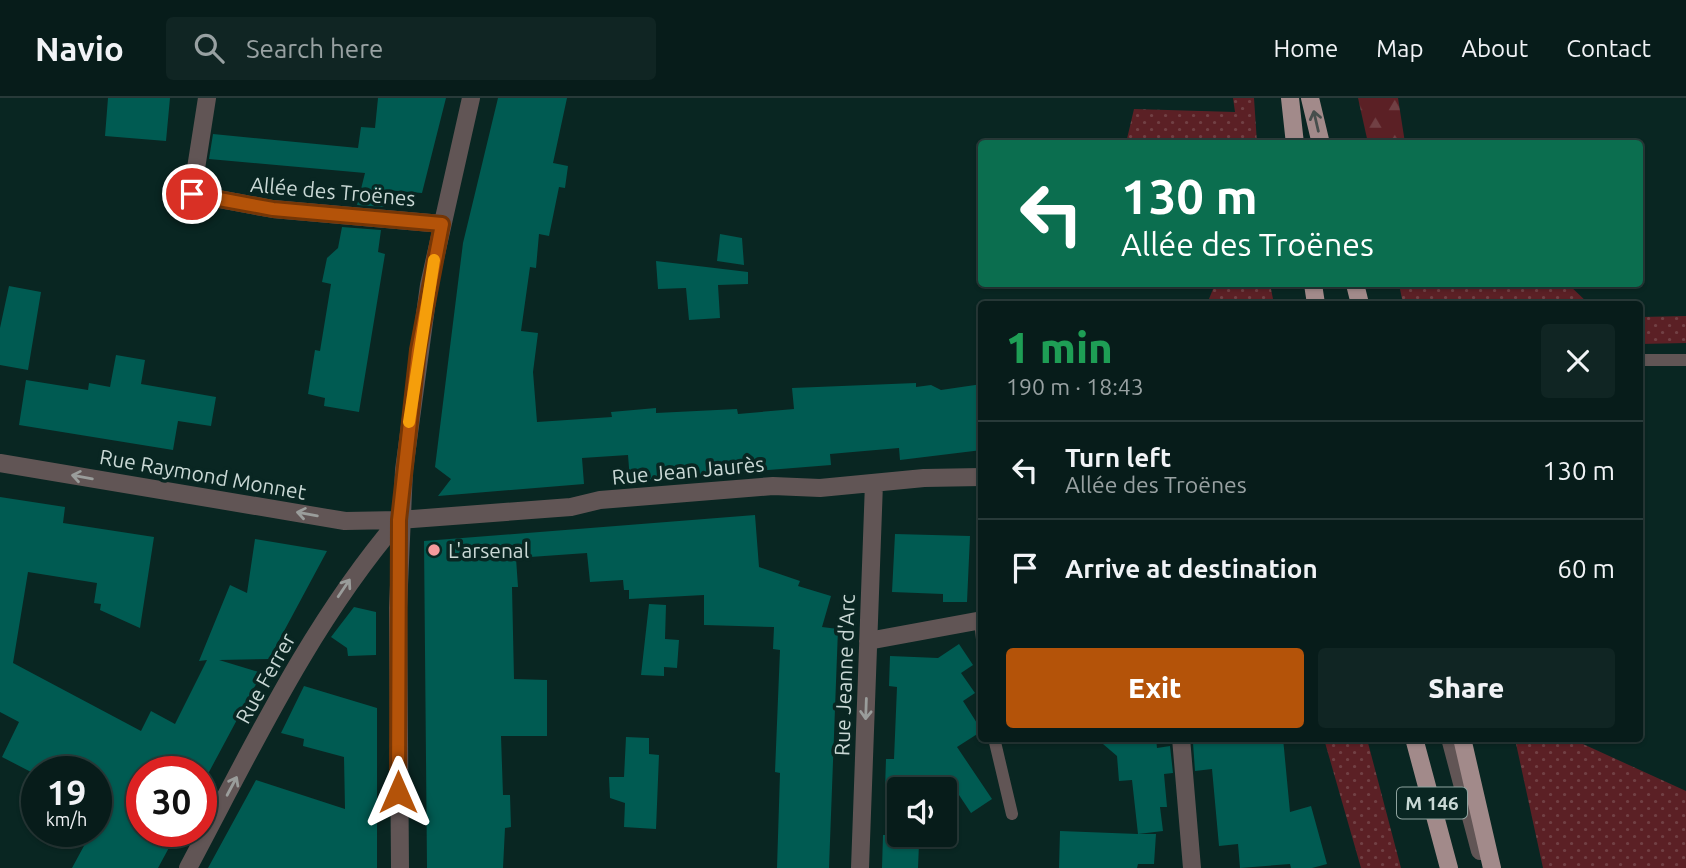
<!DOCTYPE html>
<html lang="en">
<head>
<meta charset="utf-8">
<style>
  :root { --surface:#071c1a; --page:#102523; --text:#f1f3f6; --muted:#98a1a2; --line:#283a39; --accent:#b45309 }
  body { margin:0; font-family:Ubuntu,sans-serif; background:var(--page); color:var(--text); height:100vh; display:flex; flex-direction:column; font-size:26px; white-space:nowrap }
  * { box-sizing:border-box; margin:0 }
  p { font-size:23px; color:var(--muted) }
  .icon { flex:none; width:38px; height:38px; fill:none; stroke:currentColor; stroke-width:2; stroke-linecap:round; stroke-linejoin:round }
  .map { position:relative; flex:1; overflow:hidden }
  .drawer { position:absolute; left:978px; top:203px; width:665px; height:441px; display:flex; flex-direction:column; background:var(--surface); border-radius:7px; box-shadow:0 2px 5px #0004,0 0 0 2px var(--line) }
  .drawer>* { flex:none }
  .guide { position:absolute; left:978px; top:42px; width:665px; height:147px; border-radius:7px; box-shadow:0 2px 5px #0004,0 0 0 2px var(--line); background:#0b6e4f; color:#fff; overflow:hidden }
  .controls { position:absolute; left:887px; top:679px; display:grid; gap:14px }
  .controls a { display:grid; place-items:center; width:70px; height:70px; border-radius:7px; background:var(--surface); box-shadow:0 2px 5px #0004,0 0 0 2px var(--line); font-size:35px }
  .speed { position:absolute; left:21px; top:658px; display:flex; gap:14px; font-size:35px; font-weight:700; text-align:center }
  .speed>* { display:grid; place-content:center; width:91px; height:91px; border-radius:50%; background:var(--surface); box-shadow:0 2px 5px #0004,0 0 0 2px var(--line); line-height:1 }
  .speed small { font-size:18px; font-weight:400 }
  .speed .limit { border:10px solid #d22; background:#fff; color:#111 }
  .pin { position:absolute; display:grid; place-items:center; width:60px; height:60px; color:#fff; margin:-30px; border:4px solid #fff; border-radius:50%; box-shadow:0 2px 7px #0007 }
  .me { position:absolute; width:77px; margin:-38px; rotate:0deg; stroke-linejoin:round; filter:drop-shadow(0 0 5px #0008) }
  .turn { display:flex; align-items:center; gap:24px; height:147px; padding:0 28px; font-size:32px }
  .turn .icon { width:91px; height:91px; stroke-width:2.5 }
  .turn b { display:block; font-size:49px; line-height:60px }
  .round { display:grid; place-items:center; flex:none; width:74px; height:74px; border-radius:7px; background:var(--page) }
  .overview { display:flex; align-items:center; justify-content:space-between; height:119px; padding:0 28px }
  h1 { font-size:42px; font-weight:800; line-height:52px; color:#1e9e55 }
  .action { display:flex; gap:14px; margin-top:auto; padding:14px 28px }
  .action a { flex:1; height:80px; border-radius:7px; background:var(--accent); color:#fff; font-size:28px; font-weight:800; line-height:80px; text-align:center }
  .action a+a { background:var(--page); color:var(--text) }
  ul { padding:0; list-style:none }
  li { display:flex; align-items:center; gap:21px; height:98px; padding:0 28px; border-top:2px solid var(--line) }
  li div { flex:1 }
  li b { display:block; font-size:26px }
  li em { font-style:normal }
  header { display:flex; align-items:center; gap:42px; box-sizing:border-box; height:98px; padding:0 35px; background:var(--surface); border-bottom:2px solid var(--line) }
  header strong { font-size:33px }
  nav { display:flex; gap:38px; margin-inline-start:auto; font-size:24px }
  .search { width:490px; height:63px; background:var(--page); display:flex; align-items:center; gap:18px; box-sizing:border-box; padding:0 24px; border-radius:7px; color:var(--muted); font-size:26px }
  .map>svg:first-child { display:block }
  .grass { fill:url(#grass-dots) }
  .forest { fill:url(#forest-firs) }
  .building { fill:#005b52 }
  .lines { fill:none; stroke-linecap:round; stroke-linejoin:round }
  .lane { stroke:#615555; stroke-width:12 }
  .street { stroke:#615555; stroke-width:18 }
  .primary { stroke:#a28a8a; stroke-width:18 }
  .oneway { stroke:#464e4c }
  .oneway2 { stroke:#9a9d9b }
  .route-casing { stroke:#753606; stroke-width:18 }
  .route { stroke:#b45309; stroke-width:12 }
  .slow { stroke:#f59e0b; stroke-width:12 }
  .poi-dot { fill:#f59b9d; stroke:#092622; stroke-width:2.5 }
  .labels { text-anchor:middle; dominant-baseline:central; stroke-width:7; stroke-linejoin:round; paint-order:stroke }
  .shield { fill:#092622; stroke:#8fa39f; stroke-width:2 }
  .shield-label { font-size:19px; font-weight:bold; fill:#c9d8d5 }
  .street-label { font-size:21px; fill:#c9d8d5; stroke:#092622 }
  .poi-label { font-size:21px; fill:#c9d8d5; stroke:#092622; text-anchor:start }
</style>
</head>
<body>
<header>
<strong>Navio</strong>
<div class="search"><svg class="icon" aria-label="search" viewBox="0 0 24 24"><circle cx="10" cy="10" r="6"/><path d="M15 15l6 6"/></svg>Search here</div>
<nav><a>Home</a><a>Map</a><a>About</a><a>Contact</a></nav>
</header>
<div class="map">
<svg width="1686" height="770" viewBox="0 0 1686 770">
  <defs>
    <pattern id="grass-dots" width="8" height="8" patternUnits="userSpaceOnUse" patternTransform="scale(1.75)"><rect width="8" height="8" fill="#5b2025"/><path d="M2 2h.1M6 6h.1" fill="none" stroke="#714044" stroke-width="1.8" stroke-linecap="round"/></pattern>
    <pattern id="forest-firs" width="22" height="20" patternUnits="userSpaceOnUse" patternTransform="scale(1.75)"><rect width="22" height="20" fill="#5b2025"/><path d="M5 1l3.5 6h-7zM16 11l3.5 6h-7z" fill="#714044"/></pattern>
  </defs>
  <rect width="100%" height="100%" fill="#092622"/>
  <path class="grass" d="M1233,0h21l3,45h-131l8,-34 101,3z
    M1215,186h55l4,20h-67z
    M1399,186h169l21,20h-186z
    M1686,218v27l-46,1v-27z
    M1324,641h43l34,129h-40z
    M1515,641h57l114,52v77h-143z"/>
  <path class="forest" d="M1358,0h40l7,45h-37z"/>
  <path class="building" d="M108,0h62l-4,43 -61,-5z
    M378,0h68l-24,95 -36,-3 -2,17 -27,-2 8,-32 -156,-14 4,-25 145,14 3,-21 14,1z
    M498,0h69l-14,65 15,3 -3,22 -6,-1 -10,49 -10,-2 -3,34 -6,-1 -9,64 17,2 -5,39 4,50 75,-5 -1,-5 45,-4v5l81,-4 1,5 56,-5 -2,-21 124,-5v4l15,-2 10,5 41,-6v66l-82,10 -1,-12 -69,6 1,11 -201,16 -2,-26 -46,3 2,26 -146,12 13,-17 -16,-12 28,-224z
    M342,129l39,3 -3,22 7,2 -26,158 -35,-6 1,-8 -17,-4 7,-44 5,1 11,-67 -9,-2 5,-24 11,-10z
    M720,136l22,4 2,27 -27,-4z
    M656,163l92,11v12l-30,1 2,33 -31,2 -3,-32 -28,1z
    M9,188l32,6 -13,78 -28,-5v-37z
    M116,257l29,5 -4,24 75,13 -5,29 -33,-5 -5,29 -154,-25 7,-45 62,10 1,-7 21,4z
    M0,399l65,10 -2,16 91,14 -14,91 -40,-18 1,-6 -7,-1 3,-20 -69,-11 -15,91 128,68 10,-20 24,13 32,-64 -8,1 31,-76 17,8 8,-54 72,12 -58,108 -50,1 43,13 -53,99h-67v59h36l-20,37h-86l20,-37h4v-8l7,-13 -7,-4v-34h-65l-29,-15 17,-35 -19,-10z
    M755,417l4,52 41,14 -2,5 33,10 -9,31 16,2 -9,239h-52l3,-95 -5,-1 5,-122 -7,-1 1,-22 -70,-2v-30l-75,4v-9h-5l-1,-10 -33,2 -3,-29 -71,5 2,29h-6l2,92 33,1v56h-46l2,59h7l1,32 -6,1 -2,40h-76l-3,-327z
    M895,436l75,2 -3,66h-24v-8l-51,-2z
    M649,506l17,1 -1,34 14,1 -2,28 -13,-1v9l-23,-1z
    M354,509l22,5v43l-28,1 -1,-8 -16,-11z
    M959,546l14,21 -12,8 14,20 -12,8 19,30 -25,16 35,52 -21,14 -16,-24h-70l1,-30h8l3,-72 -8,-1 1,-30 48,2z
    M304,588l73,22v160h-169l48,-88 89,29 -1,-52 -41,-11 1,-7 -23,-6z
    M626,639l23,1v16l10,1 -3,74 -32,-2 1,-24 -15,-5 -1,-21h15z
    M1096,640h60l1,10 13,-2 3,27 -9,1 3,33h-7l3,24 -25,3h18l-2,30h-16l-1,4h-78l1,-37 78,3 -6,-54 -13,1 -2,-25z
    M1200,640h83l7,74 21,-6 16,58 -15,4h-21l-1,-4 -50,4 -2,-24 -19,2 -7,-77 -17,2 -2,-28 8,-1z
    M883,737h32v9h4l-1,24h-36z"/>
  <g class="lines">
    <path class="lane" d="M1640,262h46
      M980,522l2,19
      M994,640l18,76"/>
    <path class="street" d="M207,0l-15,96 81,15 169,15
      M0,365l345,58 54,-1 172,-13 29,-7 173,-14 47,2 104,-10 58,-1
      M868,543l114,-21
      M1181,640l11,130
      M1450,640l30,113
      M188,770c64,-120 122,-244 211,-348
      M400,770l-2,-260 6,-138 25,-185 42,-187
      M860,770l14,-385"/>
    <path class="primary" d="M1290,0l5,46
      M1310,0l11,46
      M1313,186l3,20
      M1355,186l5,20
      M1414,640l35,130
      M1462,640l30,130"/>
  </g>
  <defs><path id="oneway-shaft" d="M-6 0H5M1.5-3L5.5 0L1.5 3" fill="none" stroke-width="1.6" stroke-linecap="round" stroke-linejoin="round" transform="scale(1.75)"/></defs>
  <use class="oneway" href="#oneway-shaft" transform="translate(1316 23) rotate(-103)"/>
  <g class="oneway2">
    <use href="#oneway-shaft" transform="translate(82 379) rotate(-170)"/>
    <use href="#oneway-shaft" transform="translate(307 416) rotate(-170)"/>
    <use href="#oneway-shaft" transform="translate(344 490) rotate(-56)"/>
    <use href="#oneway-shaft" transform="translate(866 611) rotate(92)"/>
    <use href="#oneway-shaft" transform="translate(232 688) rotate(-62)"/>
  </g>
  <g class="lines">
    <defs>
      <path id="route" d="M192,96l81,15 169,15 -24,126 -19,170 -1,272"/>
    </defs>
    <use href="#route" class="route-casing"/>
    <use href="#route" class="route"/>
    <path class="slow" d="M409,324l25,-162"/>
  </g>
  <circle class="poi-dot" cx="434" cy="452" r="7"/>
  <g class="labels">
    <rect class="shield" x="1397" y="689.5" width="70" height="31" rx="5"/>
    <g class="shield-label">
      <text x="1432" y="705">M 146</text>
    </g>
    <g class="street-label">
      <text transform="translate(333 93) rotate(5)">Allée des Troënes</text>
      <text transform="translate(688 372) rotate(-5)">Rue Jean Jaurès</text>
      <text transform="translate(203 376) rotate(10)">Rue Raymond Monnet</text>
      <text transform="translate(844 577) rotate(-88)">Rue Jeanne d'Arc</text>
      <text transform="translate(265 580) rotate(-61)">Rue Ferrer</text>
    </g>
    <g class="poi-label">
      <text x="448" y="452">L'arsenal</text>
    </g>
  </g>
</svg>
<div class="controls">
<a><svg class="icon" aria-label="sound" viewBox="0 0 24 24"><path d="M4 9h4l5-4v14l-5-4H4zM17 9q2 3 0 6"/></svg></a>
</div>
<div class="speed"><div>19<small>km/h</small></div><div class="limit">30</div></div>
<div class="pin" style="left:192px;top:96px;background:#d93025"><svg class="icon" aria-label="arrive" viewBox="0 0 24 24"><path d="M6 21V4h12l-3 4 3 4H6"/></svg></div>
<svg class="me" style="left:398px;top:694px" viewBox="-20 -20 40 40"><path d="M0-17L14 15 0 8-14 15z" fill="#b45309" stroke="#fff" stroke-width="4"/></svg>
<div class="guide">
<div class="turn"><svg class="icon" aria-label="left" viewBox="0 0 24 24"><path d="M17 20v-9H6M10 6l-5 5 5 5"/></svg><div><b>130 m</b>Allée des Troënes</div></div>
</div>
<section class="drawer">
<div class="overview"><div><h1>1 min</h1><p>190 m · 18:43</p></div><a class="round"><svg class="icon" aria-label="close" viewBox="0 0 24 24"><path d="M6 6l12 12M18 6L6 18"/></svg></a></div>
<ul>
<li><svg class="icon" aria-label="left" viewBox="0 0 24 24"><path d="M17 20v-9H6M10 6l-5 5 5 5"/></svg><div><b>Turn left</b><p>Allée des Troënes</p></div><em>130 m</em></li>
<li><svg class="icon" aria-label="arrive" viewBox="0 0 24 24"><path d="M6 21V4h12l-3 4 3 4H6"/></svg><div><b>Arrive at destination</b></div><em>60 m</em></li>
</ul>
<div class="action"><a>Exit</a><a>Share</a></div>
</section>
</div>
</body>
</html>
